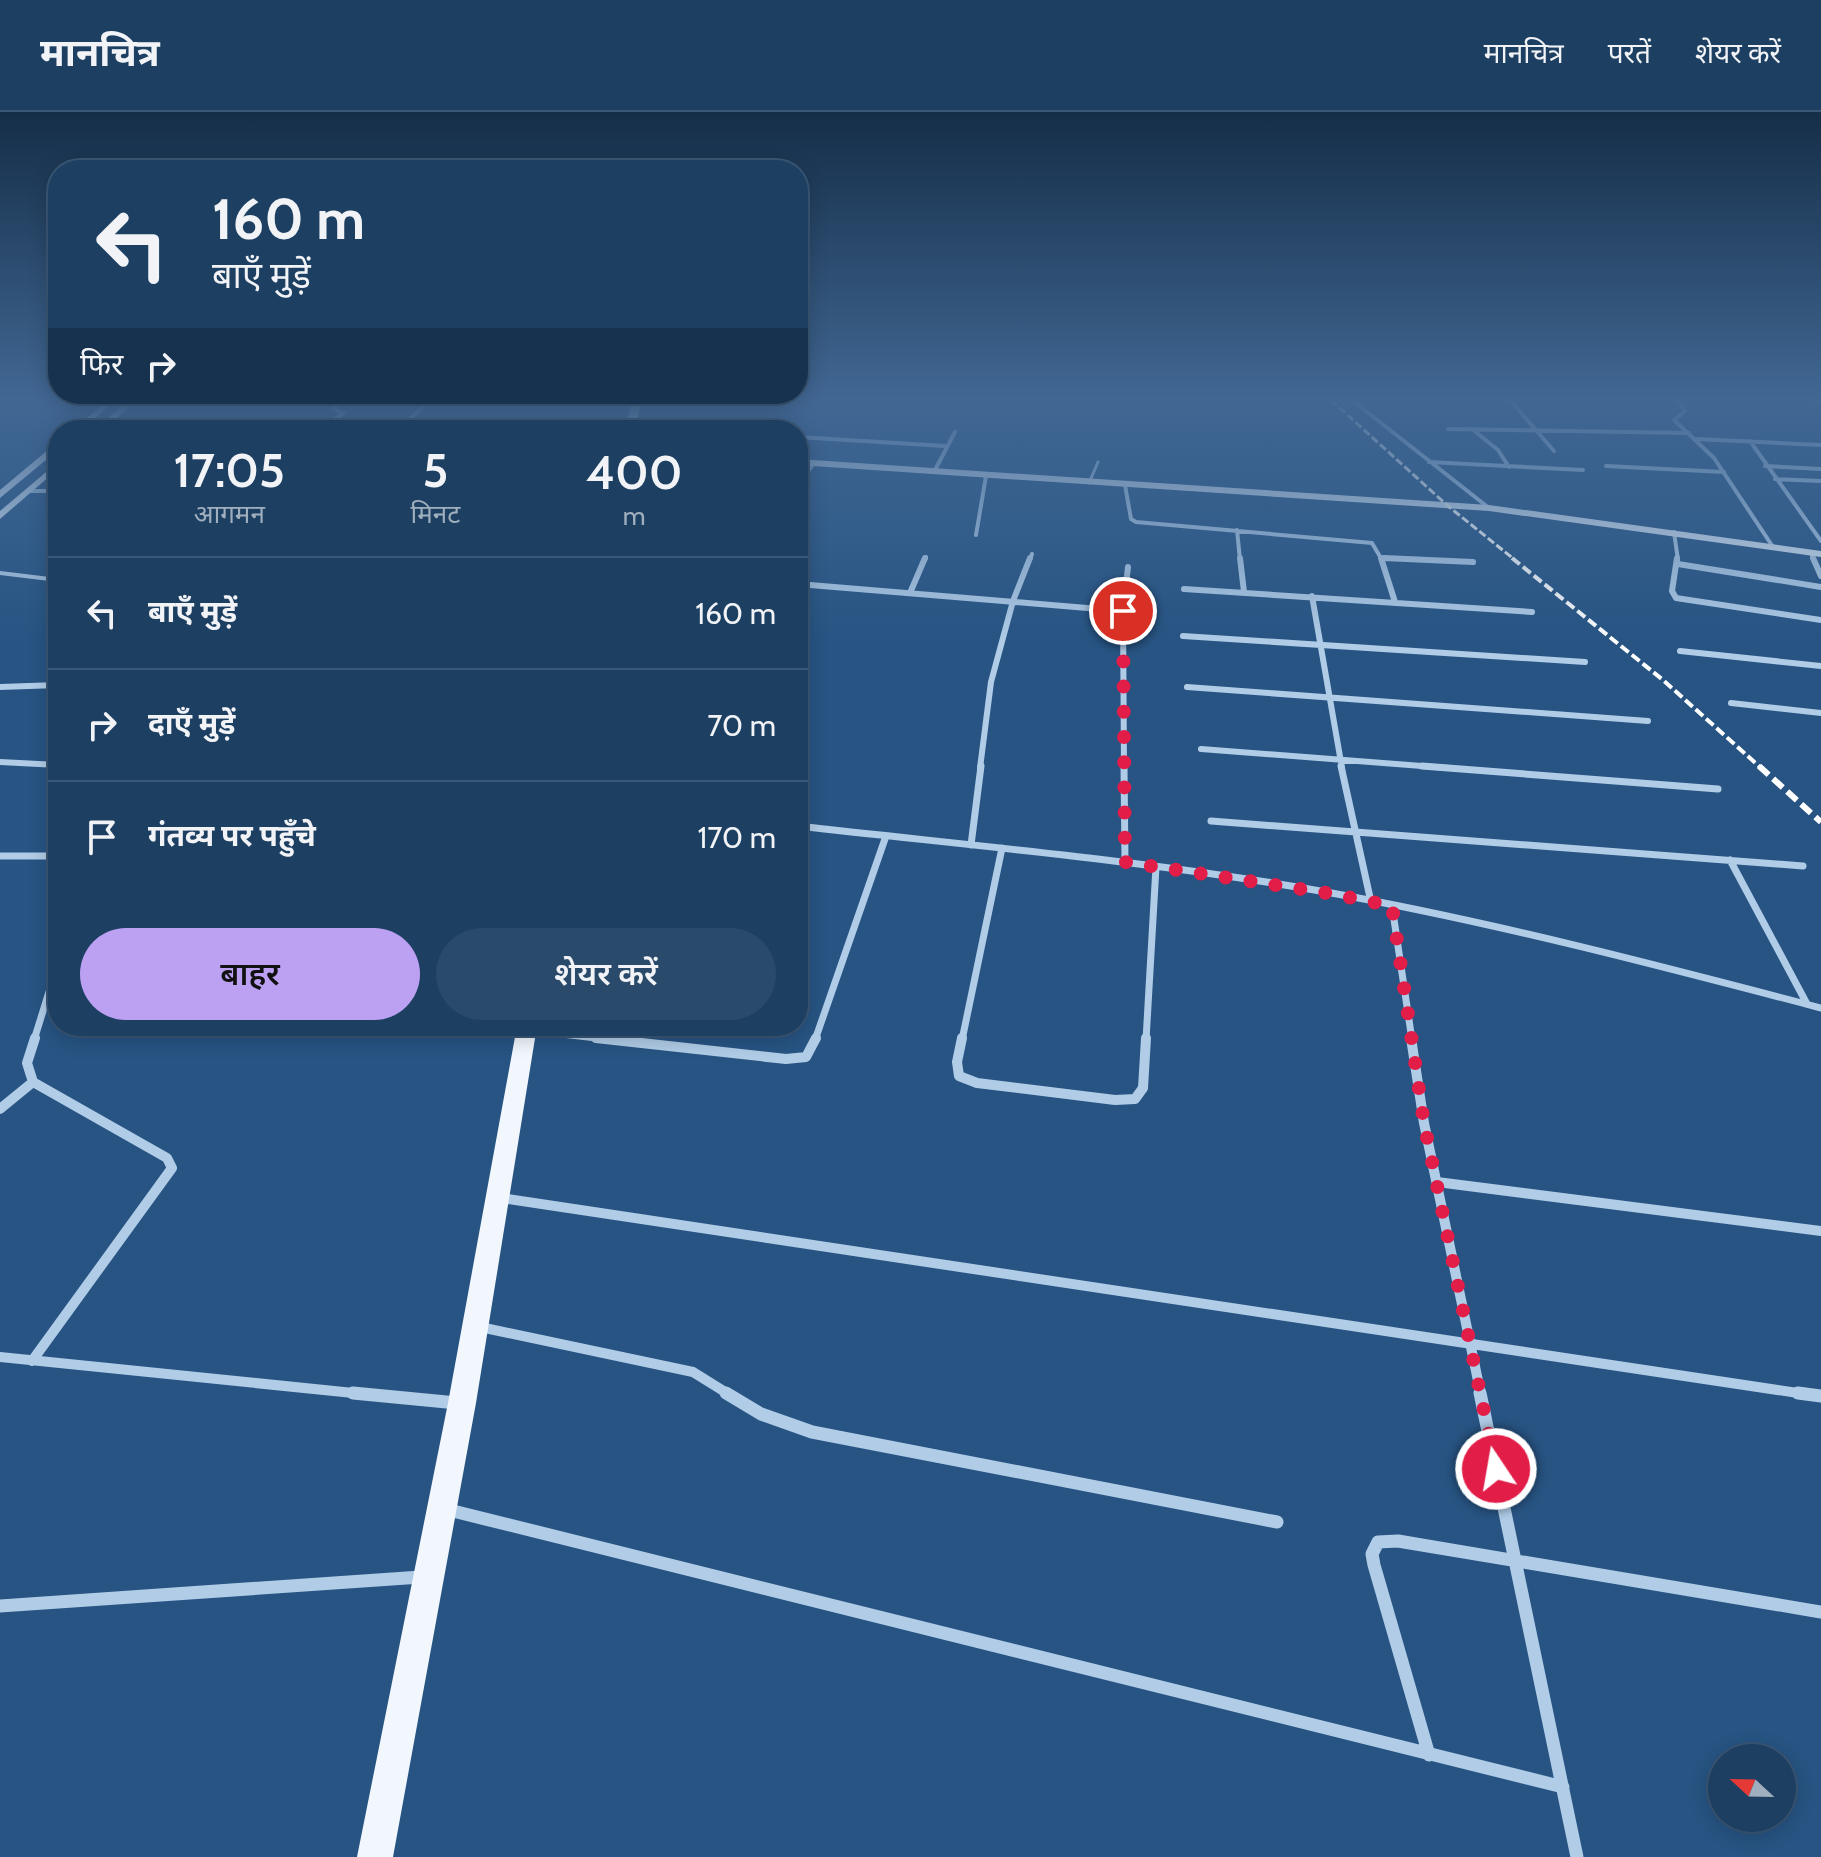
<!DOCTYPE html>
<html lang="hi">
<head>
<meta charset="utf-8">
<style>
  :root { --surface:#1d3f62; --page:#2a4a6b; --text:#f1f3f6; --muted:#a0afbe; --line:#3b5877; --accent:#bca0f2 }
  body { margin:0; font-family:Cabin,"Noto Sans Devanagari",sans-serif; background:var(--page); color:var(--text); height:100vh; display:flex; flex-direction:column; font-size:30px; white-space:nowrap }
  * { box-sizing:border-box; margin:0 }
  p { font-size:26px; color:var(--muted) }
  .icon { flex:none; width:44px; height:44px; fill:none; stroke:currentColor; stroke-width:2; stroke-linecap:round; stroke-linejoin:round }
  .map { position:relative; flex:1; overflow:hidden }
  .drawer { position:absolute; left:48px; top:308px; width:760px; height:616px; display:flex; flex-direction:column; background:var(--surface); border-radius:32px; box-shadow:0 4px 20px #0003,0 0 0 2px var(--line) }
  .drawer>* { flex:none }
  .banner { position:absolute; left:48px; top:48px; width:760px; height:244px; border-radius:32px; box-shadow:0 4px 20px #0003,0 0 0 2px var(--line); background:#1d3f62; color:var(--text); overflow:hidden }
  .needle { width:52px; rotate:292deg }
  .controls { position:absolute; left:1708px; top:1632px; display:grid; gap:16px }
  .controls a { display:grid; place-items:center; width:88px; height:88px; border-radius:50%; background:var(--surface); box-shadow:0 4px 20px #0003,0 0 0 2px var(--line); font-size:40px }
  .pin { position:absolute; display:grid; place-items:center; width:68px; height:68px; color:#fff; margin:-34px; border:4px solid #fff; border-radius:50%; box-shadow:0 2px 8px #0007 }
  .me { position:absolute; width:88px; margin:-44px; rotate:348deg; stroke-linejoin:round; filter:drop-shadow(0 0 6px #0008) }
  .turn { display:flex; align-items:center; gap:28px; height:168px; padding:0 32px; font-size:36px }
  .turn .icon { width:104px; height:104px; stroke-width:2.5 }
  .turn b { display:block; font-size:56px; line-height:68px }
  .then { display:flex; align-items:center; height:76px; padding:0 32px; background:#0003; gap:16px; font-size:30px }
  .eta { display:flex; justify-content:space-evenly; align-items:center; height:136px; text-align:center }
  .eta b { font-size:48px; font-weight:600; line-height:56px }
  .action { display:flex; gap:16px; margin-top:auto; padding:16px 32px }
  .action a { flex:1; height:92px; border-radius:48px; background:var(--accent); color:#111; font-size:32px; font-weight:600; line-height:92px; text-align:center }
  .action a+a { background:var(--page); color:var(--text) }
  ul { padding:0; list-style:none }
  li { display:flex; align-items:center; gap:24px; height:112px; padding:0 32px; border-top:2px solid var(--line) }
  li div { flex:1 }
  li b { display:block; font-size:30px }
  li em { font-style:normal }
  header { display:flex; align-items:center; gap:48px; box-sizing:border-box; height:112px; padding:0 40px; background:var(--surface); border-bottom:2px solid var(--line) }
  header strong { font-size:38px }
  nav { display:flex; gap:44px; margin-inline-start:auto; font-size:28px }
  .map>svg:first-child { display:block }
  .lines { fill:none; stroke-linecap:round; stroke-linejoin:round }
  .lane-far1 { stroke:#b0cce7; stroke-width:3 }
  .lane { stroke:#b0cce7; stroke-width:4 }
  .street-far4 { stroke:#b0cce7; stroke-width:4 }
  .street-far3 { stroke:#b0cce7; stroke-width:6 }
  .street-far2 { stroke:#b0cce7; stroke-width:7 }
  .street-far1 { stroke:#b0cce7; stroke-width:10 }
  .street { stroke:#b0cce7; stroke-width:13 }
  .secondary { fill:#d9e7f6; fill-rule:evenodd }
  .primary { fill:#f1f7fd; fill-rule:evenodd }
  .rail-far2 { stroke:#fff; stroke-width:3; stroke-dasharray:8 3; stroke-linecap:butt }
  .rail-far1 { stroke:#fff; stroke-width:4; stroke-dasharray:10 4; stroke-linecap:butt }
  .rail { stroke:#fff; stroke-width:6; stroke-dasharray:13 6; stroke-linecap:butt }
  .route { stroke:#e11d48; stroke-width:14; stroke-dasharray:0 25.2 }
</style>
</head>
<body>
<header>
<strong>मानचित्र</strong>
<nav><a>मानचित्र</a><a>परतें</a><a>शेयर करें</a></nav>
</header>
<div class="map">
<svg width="1821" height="1745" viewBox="0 0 1821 1745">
  <rect width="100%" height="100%" fill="#275483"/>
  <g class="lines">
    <path class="lane-far1" d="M1089,371l9,-21"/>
    <path class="lane" d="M0,461l58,7"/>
    <path class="street-far4" d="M533,288l103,1
      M1352,288l137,108
      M1510,288l44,51
      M1678,288l7,11 -11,9 40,38 59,89
      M1815,288l6,1
      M78,317l33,1
      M1448,317l241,4
      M1472,317l26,21 11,17
      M319,318l25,-17 -11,-4 10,-9
      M398,318l32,-30
      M798,325l147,9
      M1697,327l124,6
      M1750,329l71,100
      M1429,350l154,8
      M1606,354l118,6
      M1765,354l56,3
      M934,360l21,-40
      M1775,367l46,2
      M798,373l16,-22
      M1125,373l6,34 5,3 236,21 10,17
      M29,379h29
      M1237,418l3,30
      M1674,420l4,28
      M976,423l10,-59
      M1811,441l3,7
      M1381,446l49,2
      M925,448l1,-3
      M1030,448l2,-6"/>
    <path class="street-far3" d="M1240,446l4,34
      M1381,446l14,44
      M1384,446l89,4
      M1677,446l-5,33 4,7 145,22
      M1813,446l8,18
      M1678,452l143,23
      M798,472l325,27
      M1184,477l348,23
      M910,481l15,-35
      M1312,484l30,172
      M1183,524l402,26
      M1680,539l141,15
      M0,575l58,-2
      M1187,575l461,34
      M1731,591l90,10
      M1201,637l247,19
      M0,650l58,3
      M980,656l11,-86 22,-81 17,-43
      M1124,656l-1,-157 5,-44"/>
    <path class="street-far2" d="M1124,654l1,96
      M1341,654l30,136
      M1422,654l296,23
      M1211,709l592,45
      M798,714c176,20 354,35 528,66 167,30 331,73 495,116
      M971,733l10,-79
      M0,744h58
      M1730,748l77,144
      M1392,794l20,134
      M527,918l87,10
      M34,928l24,-77
      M815,928l71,-204
      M962,928l40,-192
      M1146,928l10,-173"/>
    <path class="street-far1" d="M596,926l190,21 20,-2 10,-19
      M962,926l-5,24 2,14 18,7 138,17 20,-1 8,-11 3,-50
      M1411,926l13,85 57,272
      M0,997l33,-27
      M1437,1070l384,49
      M501,1086l1310,197
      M480,1215l213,45 37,23
      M0,1245l373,38
      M32,1249l140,-193 -5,-10 -134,-76 -6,-19 8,-25"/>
    <path class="street" d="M353,1281l104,10
      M726,1281l35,21 51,18 465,90
      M1480,1281l97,464
      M1798,1281l23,3
      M449,1398l1114,277
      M0,1494l421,-29
      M1429,1643l-55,-190 -2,-11 6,-12 20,-1 423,71"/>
    <path class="secondary" d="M108,288h8l-34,30h-9z
      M129,288h8l-34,30h-9z
      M55,332h3v6l-58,48v-8z
      M798,347l691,46 332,46v6l-332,-46 -691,-46z
      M58,350v7l-58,50v-8z"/>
    <path class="primary" d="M632,288h10l-7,30h-10z
      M517,914h20l-61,377 -83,454h-36l91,-454z"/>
    <path class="rail-far2" d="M1331,288l117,106 67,54"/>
    <path class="rail-far1" d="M1512,446l151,122 98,88"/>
    <path class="rail" d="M1759,654l62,56"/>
  </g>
  <linearGradient id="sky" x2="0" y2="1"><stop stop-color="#152e48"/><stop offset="0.54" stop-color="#416793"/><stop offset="1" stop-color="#416793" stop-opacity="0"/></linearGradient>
  <rect width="1821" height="532" fill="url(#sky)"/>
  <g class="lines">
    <path class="route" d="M1123,499l2,251 202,31 65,13 32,217 72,346"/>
  </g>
</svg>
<div class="controls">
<a><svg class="needle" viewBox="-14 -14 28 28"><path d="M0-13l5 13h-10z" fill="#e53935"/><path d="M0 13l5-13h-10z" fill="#a0afbe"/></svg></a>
</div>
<div class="pin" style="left:1123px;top:499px;background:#d93025"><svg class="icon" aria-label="arrive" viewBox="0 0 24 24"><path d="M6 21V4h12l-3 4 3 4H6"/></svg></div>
<svg class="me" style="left:1496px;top:1357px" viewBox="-20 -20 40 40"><circle r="17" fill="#e11d48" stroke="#fff" stroke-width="3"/><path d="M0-11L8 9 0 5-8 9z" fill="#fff"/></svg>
<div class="banner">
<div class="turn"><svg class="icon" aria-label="left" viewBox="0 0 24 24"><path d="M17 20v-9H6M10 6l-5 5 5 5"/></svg><div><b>160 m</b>बाएँ मुड़ें</div></div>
<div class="then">फिर<svg class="icon" aria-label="right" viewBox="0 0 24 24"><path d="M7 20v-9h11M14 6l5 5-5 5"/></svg></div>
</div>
<section class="drawer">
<div class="eta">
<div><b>17:05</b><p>आगमन</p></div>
<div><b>5</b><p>मिनट</p></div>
<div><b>400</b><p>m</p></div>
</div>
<ul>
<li><svg class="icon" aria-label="left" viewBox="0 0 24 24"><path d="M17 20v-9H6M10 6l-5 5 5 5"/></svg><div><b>बाएँ मुड़ें</b></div><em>160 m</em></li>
<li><svg class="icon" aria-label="right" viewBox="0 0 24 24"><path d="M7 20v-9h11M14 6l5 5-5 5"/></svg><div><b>दाएँ मुड़ें</b></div><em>70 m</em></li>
<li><svg class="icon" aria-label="arrive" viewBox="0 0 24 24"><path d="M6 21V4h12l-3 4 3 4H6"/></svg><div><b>गंतव्य पर पहुँचे</b></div><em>170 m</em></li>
</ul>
<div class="action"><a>बाहर</a><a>शेयर करें</a></div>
</section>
</div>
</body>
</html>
